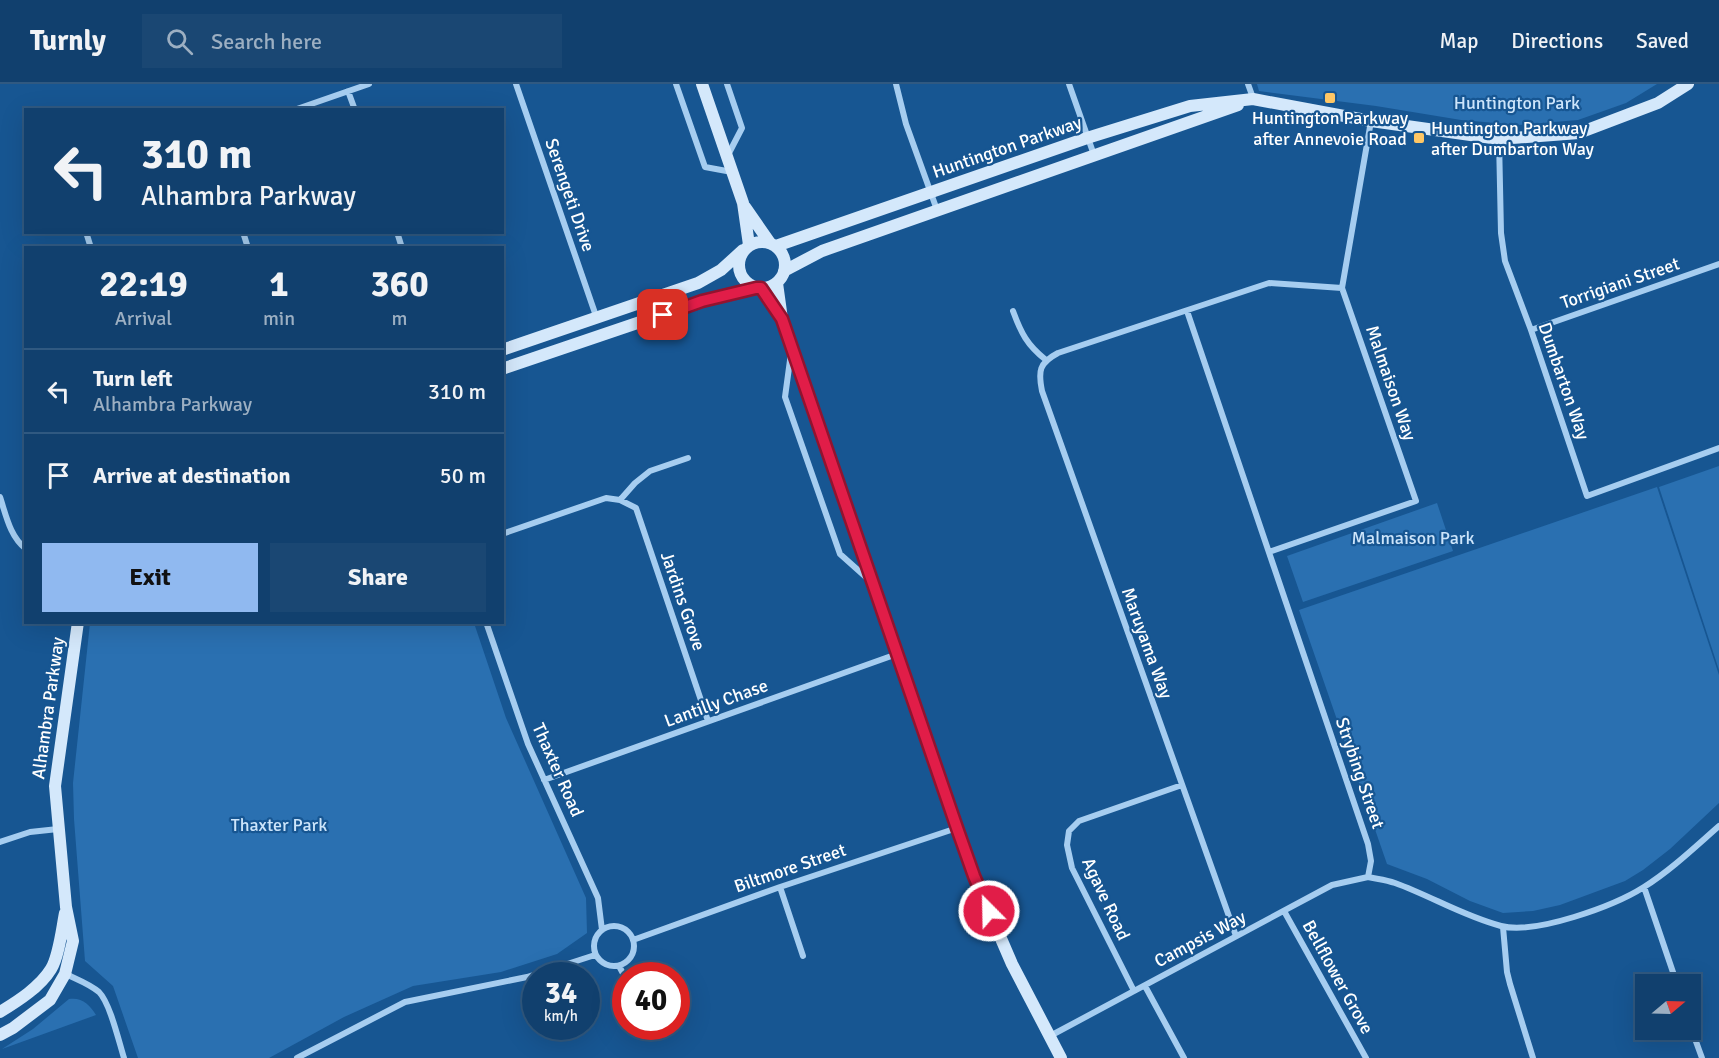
<!DOCTYPE html>
<html lang="en">
<head>
<meta charset="utf-8">
<style>
  :root { --surface:#11406e; --page:#1a4773; --text:#f1f3f6; --muted:#9cafc2; --line:#305981; --accent:#90b9f0 }
  body { margin:0; font-family:Signika,sans-serif; background:var(--page); color:var(--text); height:100vh; display:flex; flex-direction:column; font-size:22px; white-space:nowrap }
  * { box-sizing:border-box; margin:0 }
  p { font-size:20px; color:var(--muted) }
  .icon { flex:none; width:33px; height:33px; fill:none; stroke:currentColor; stroke-width:2; stroke-linecap:round; stroke-linejoin:round }
  .map { position:relative; flex:1; overflow:hidden }
  .sheet { position:absolute; left:24px; top:162px; width:480px; height:378px; display:flex; flex-direction:column; background:var(--surface); border-radius:0px; box-shadow:0 6px 24px #0002,0 0 0 2px var(--line) }
  .sheet>* { flex:none }
  .guide { position:absolute; left:24px; top:24px; width:480px; height:126px; border-radius:0px; box-shadow:0 6px 24px #0002,0 0 0 2px var(--line); background:#11406e; color:var(--text); overflow:hidden }
  .needle { width:39px; rotate:71deg }
  .fabs { position:absolute; left:1635px; top:890px; display:grid; gap:12px }
  .fabs a { display:grid; place-items:center; width:66px; height:66px; border-radius:0px; background:var(--surface); box-shadow:0 6px 24px #0002,0 0 0 2px var(--line); font-size:30px }
  .speed { position:absolute; left:522px; top:878px; display:flex; gap:12px; font-size:30px; font-weight:700; text-align:center }
  .speed>* { display:grid; place-content:center; width:78px; height:78px; border-radius:50%; background:var(--surface); box-shadow:0 6px 24px #0002,0 0 0 2px var(--line); line-height:1 }
  .speed small { font-size:15px; font-weight:400 }
  .speed .limit { border:9px solid #d22; background:#fff; color:#111 }
  .pin { position:absolute; display:grid; place-items:center; width:51px; height:51px; color:#fff; margin:-26px; border-radius:12px; box-shadow:0 3px 9px #0006 }
  .me { position:absolute; width:66px; margin:-33px; rotate:337deg; stroke-linejoin:round; filter:drop-shadow(0 0 4px #0008) }
  .turn { display:flex; align-items:center; gap:21px; height:126px; padding:0 18px; font-size:27px }
  .turn .icon { width:78px; height:78px; stroke-width:2.5 }
  .turn b { display:block; font-size:42px; line-height:51px }
  .eta { display:flex; justify-content:space-evenly; align-items:center; height:102px; text-align:center }
  .eta b { font-size:36px; font-weight:700; line-height:42px }
  .primary-button { display:flex; gap:12px; margin-top:auto; padding:12px 18px }
  .primary-button a { flex:1; height:69px; border-radius:0px; background:var(--accent); color:#111; font-size:24px; font-weight:700; line-height:69px; text-align:center }
  .primary-button a+a { background:var(--page); color:var(--text) }
  ul { padding:0; list-style:none }
  li { display:flex; align-items:center; gap:18px; height:84px; padding:0 18px; border-top:2px solid var(--line) }
  li div { flex:1 }
  li b { display:block; font-size:22px }
  li em { font-style:normal }
  header { display:flex; align-items:center; gap:36px; box-sizing:border-box; height:84px; padding:0 30px; background:var(--surface); border-bottom:2px solid var(--line) }
  header strong { font-size:28px }
  nav { display:flex; gap:33px; margin-inline-start:auto; font-size:21px }
  .search { width:420px; height:54px; background:var(--page); display:flex; align-items:center; gap:15px; box-sizing:border-box; padding:0 21px; border-radius:0px; color:var(--muted); font-size:22px }
  .map>svg:first-child { display:block }
  .green { fill:#2a70b1 }
  .lines { fill:none; stroke-linecap:round; stroke-linejoin:round }
  .street { stroke:#a6cdf0; stroke-width:6 }
  .secondary { stroke:#d4e8fb; stroke-width:12 }
  .route-casing { stroke:#92132f; stroke-width:15 }
  .route { stroke:#e11d48; stroke-width:10 }
  .poi-dot { fill:#ffc765; stroke:#175692; stroke-width:2 }
  .labels { text-anchor:middle; dominant-baseline:central; stroke-width:4.5; stroke-linejoin:round; paint-order:stroke }
  .park-label { font-size:18px; fill:#cde5fb; stroke:#175692 }
  .poi-label { font-size:18px; fill:#fff; stroke:#175692 }
  .street-label { font-size:18px; fill:#fff; stroke:#175692 }
</style>
</head>
<body>
<header>
<strong>Turnly</strong>
<div class="search"><svg class="icon" aria-label="search" viewBox="0 0 24 24"><circle cx="10" cy="10" r="6"/><path d="M15 15l6 6"/></svg>Search here</div>
<nav><a>Map</a><a>Directions</a><a>Saved</a></nav>
</header>
<div class="map">
<svg width="1719" height="974" viewBox="0 0 1719 974">
  <rect width="100%" height="100%" fill="#175692"/>
  <path class="green" d="M1257,0h400l-31,19 -48,17 -60,5 -57,-5 -85,-14 -117,-15z
    M1719,382v204l-60,-183z
    M1657,403l62,188v128l-49,46 -27,21 -18,11 -65,24 -27,6 -30,2 -33,-12 -43,-22 -40,-15 -88,-254z
    M1437,419l16,48 -150,51 -16,-46z
    M90,539h384l32,95 80,180 1,35 -30,21 -56,18 -88,14 -69,31 -75,41h-131l-25,-72 -28,-25 -11,-142 -1,-36z
    M69,915c13,-2 21,6 27,16l-94,34 31,-20z"/>
  <g class="lines">
    <path class="street" d="M516,0l80,232
      M676,0l29,83 27,5
      M727,0l15,44 -14,27
      M896,0l10,40 31,86
      M1069,0l25,71
      M1248,0l5,14
      M348,7l7,19
      M294,26l75,-26
      M1499,55l2,94 4,28 26,69 56,166 132,-48
      M86,148l5,16
      M243,148l5,16
      M397,148l5,16
      M1013,227c8,22 14,34 33,49
      M1187,227l181,533 3,17 -3,16c9,2 18,3 27,6 36,13 68,33 106,43 34,9 113,-20 143,-39 27,-17 51,-40 75,-61
      M1531,246l188,-66
      M791,269l-6,44 55,157 28,25
      M0,413c6,18 10,40 26,52
      M620,416l15,-17 15,-12 38,-13
      M502,450l104,-36 14,2 16,8 72,213
      M1269,468l147,-51 -74,-213 29,-167
      M486,538l42,122 70,154 4,32
      M544,696l353,-126
      M0,758l30,-10 28,-3
      M780,803l23,69
      M1644,803l33,97
      M1284,827l82,147
      M594 862a20 20 0 1 1 40 0a20 20 0 1 1-40 0Z
      M1503,843l4,45 3,12 23,74
      M1236,852l-194,-545c-4,-20 -3,-28 16,-38l211,-70 73,5
      M633,856l147,-53 177,-59
      M619,882l7,13
      M66,890c10,5 24,10 33,18 11,11 20,50 25,66
      M1145,902l39,72
      M1134,907l-62,-123 -5,-23 2,-14 10,-10 103,-36
      M1690,941l12,33
      M648,942v1
      M1050,952l282,-151 36,-8
      M297,974l108,-56 122,-25 68,-22"/>
    <path class="secondary" d="M702,0l41,119 6,42
      M745,123l25,36
      M739 181a23 23 0 1 1 46 0a23 23 0 1 1-46 0Z
      M776,162l311,-108 103,-32 63,-7 118,22 128,18 80,-6 79,-30 30,-19
      M784,187l38,-20 416,-146
      M777,199l5,36 192,557 38,88 49,94
      M761,204l19,27
      M502,266l196,-67 23,-13 22,-20
      M502,285l200,-68 54,-13
      M0,928c18,-11 40,-25 51,-43 8,-13 11,-41 14,-56
      M0,951l13,-7 37,-28 15,-26 8,-33 -7,-34 -11,-121 23,-164"/>
  </g>
  <g class="lines">
    <defs>
      <path id="route" d="M663,231l39,-14 54,-13h5l21,31 175,509 17,48 15,35"/>
    </defs>
    <use href="#route" class="route-casing"/>
    <use href="#route" class="route"/>
  </g>
  <g class="poi-dot">
    <rect x="1324" y="8" width="12" height="12" rx="3"/>
    <rect x="1413" y="48" width="12" height="12" rx="3"/>
  </g>
  <g class="labels">
    <g class="park-label">
      <text x="1517" y="19">Huntington Park</text>
      <text x="1413" y="454">Malmaison Park</text>
      <text x="279" y="741">Thaxter Park</text>
    </g>
    <g class="poi-label">
      <text x="1330" y="34">Huntington Parkway<tspan x="1330" dy="21">after Annevoie Road</tspan></text>
      <text x="1431" y="44" text-anchor="start">Huntington Parkway<tspan x="1431" dy="21">after Dumbarton Way</tspan></text>
    </g>
    <g class="street-label">
      <text transform="translate(1007 63) rotate(-19)">Huntington Parkway</text>
      <text transform="translate(570 111) rotate(71)">Serengeti Drive</text>
      <text transform="translate(1620 199) rotate(-19)">Torrigiani Street</text>
      <text transform="translate(1564 297) rotate(71)">Dumbarton Way</text>
      <text transform="translate(1391 299) rotate(71)">Malmaison Way</text>
      <text transform="translate(683 517) rotate(71)">Jardins Grove</text>
      <text transform="translate(1147 559) rotate(70)">Maruyama Way</text>
      <text transform="translate(716 619) rotate(-20)">Lantilly Chase</text>
      <text transform="translate(48 624) rotate(-82)">Alhambra Parkway</text>
      <text transform="translate(558 686) rotate(66)">Thaxter Road</text>
      <text transform="translate(1360 689) rotate(71)">Strybing Street</text>
      <text transform="translate(790 784) rotate(-19)">Biltmore Street</text>
      <text transform="translate(1106 815) rotate(65)">Agave Road</text>
      <text transform="translate(1200 855) rotate(-28)">Campsis Way</text>
      <text transform="translate(1338 893) rotate(61)">Bellflower Grove</text>
    </g>
  </g>
</svg>
<div class="fabs">
<a><svg class="needle" viewBox="-14 -14 28 28"><path d="M0-13l5 13h-10z" fill="#e53935"/><path d="M0 13l5-13h-10z" fill="#9cafc2"/></svg></a>
</div>
<div class="speed"><div>34<small>km/h</small></div><div class="limit">40</div></div>
<div class="pin" style="left:663px;top:231px;background:#d93025"><svg class="icon" aria-label="arrive" viewBox="0 0 24 24"><path d="M6 21V4h12l-3 4 3 4H6"/></svg></div>
<svg class="me" style="left:989px;top:827px" viewBox="-20 -20 40 40"><circle r="17" fill="#e11d48" stroke="#fff" stroke-width="3"/><path d="M0-11L8 9 0 5-8 9z" fill="#fff"/></svg>
<div class="guide">
<div class="turn"><svg class="icon" aria-label="left" viewBox="0 0 24 24"><path d="M17 20v-9H6M10 6l-5 5 5 5"/></svg><div><b>310 m</b>Alhambra Parkway</div></div>
</div>
<section class="sheet">
<div class="eta">
<div><b>22:19</b><p>Arrival</p></div>
<div><b>1</b><p>min</p></div>
<div><b>360</b><p>m</p></div>
</div>
<ul>
<li><svg class="icon" aria-label="left" viewBox="0 0 24 24"><path d="M17 20v-9H6M10 6l-5 5 5 5"/></svg><div><b>Turn left</b><p>Alhambra Parkway</p></div><em>310 m</em></li>
<li><svg class="icon" aria-label="arrive" viewBox="0 0 24 24"><path d="M6 21V4h12l-3 4 3 4H6"/></svg><div><b>Arrive at destination</b></div><em>50 m</em></li>
</ul>
<div class="primary-button"><a>Exit</a><a>Share</a></div>
</section>
</div>
</body>
</html>
